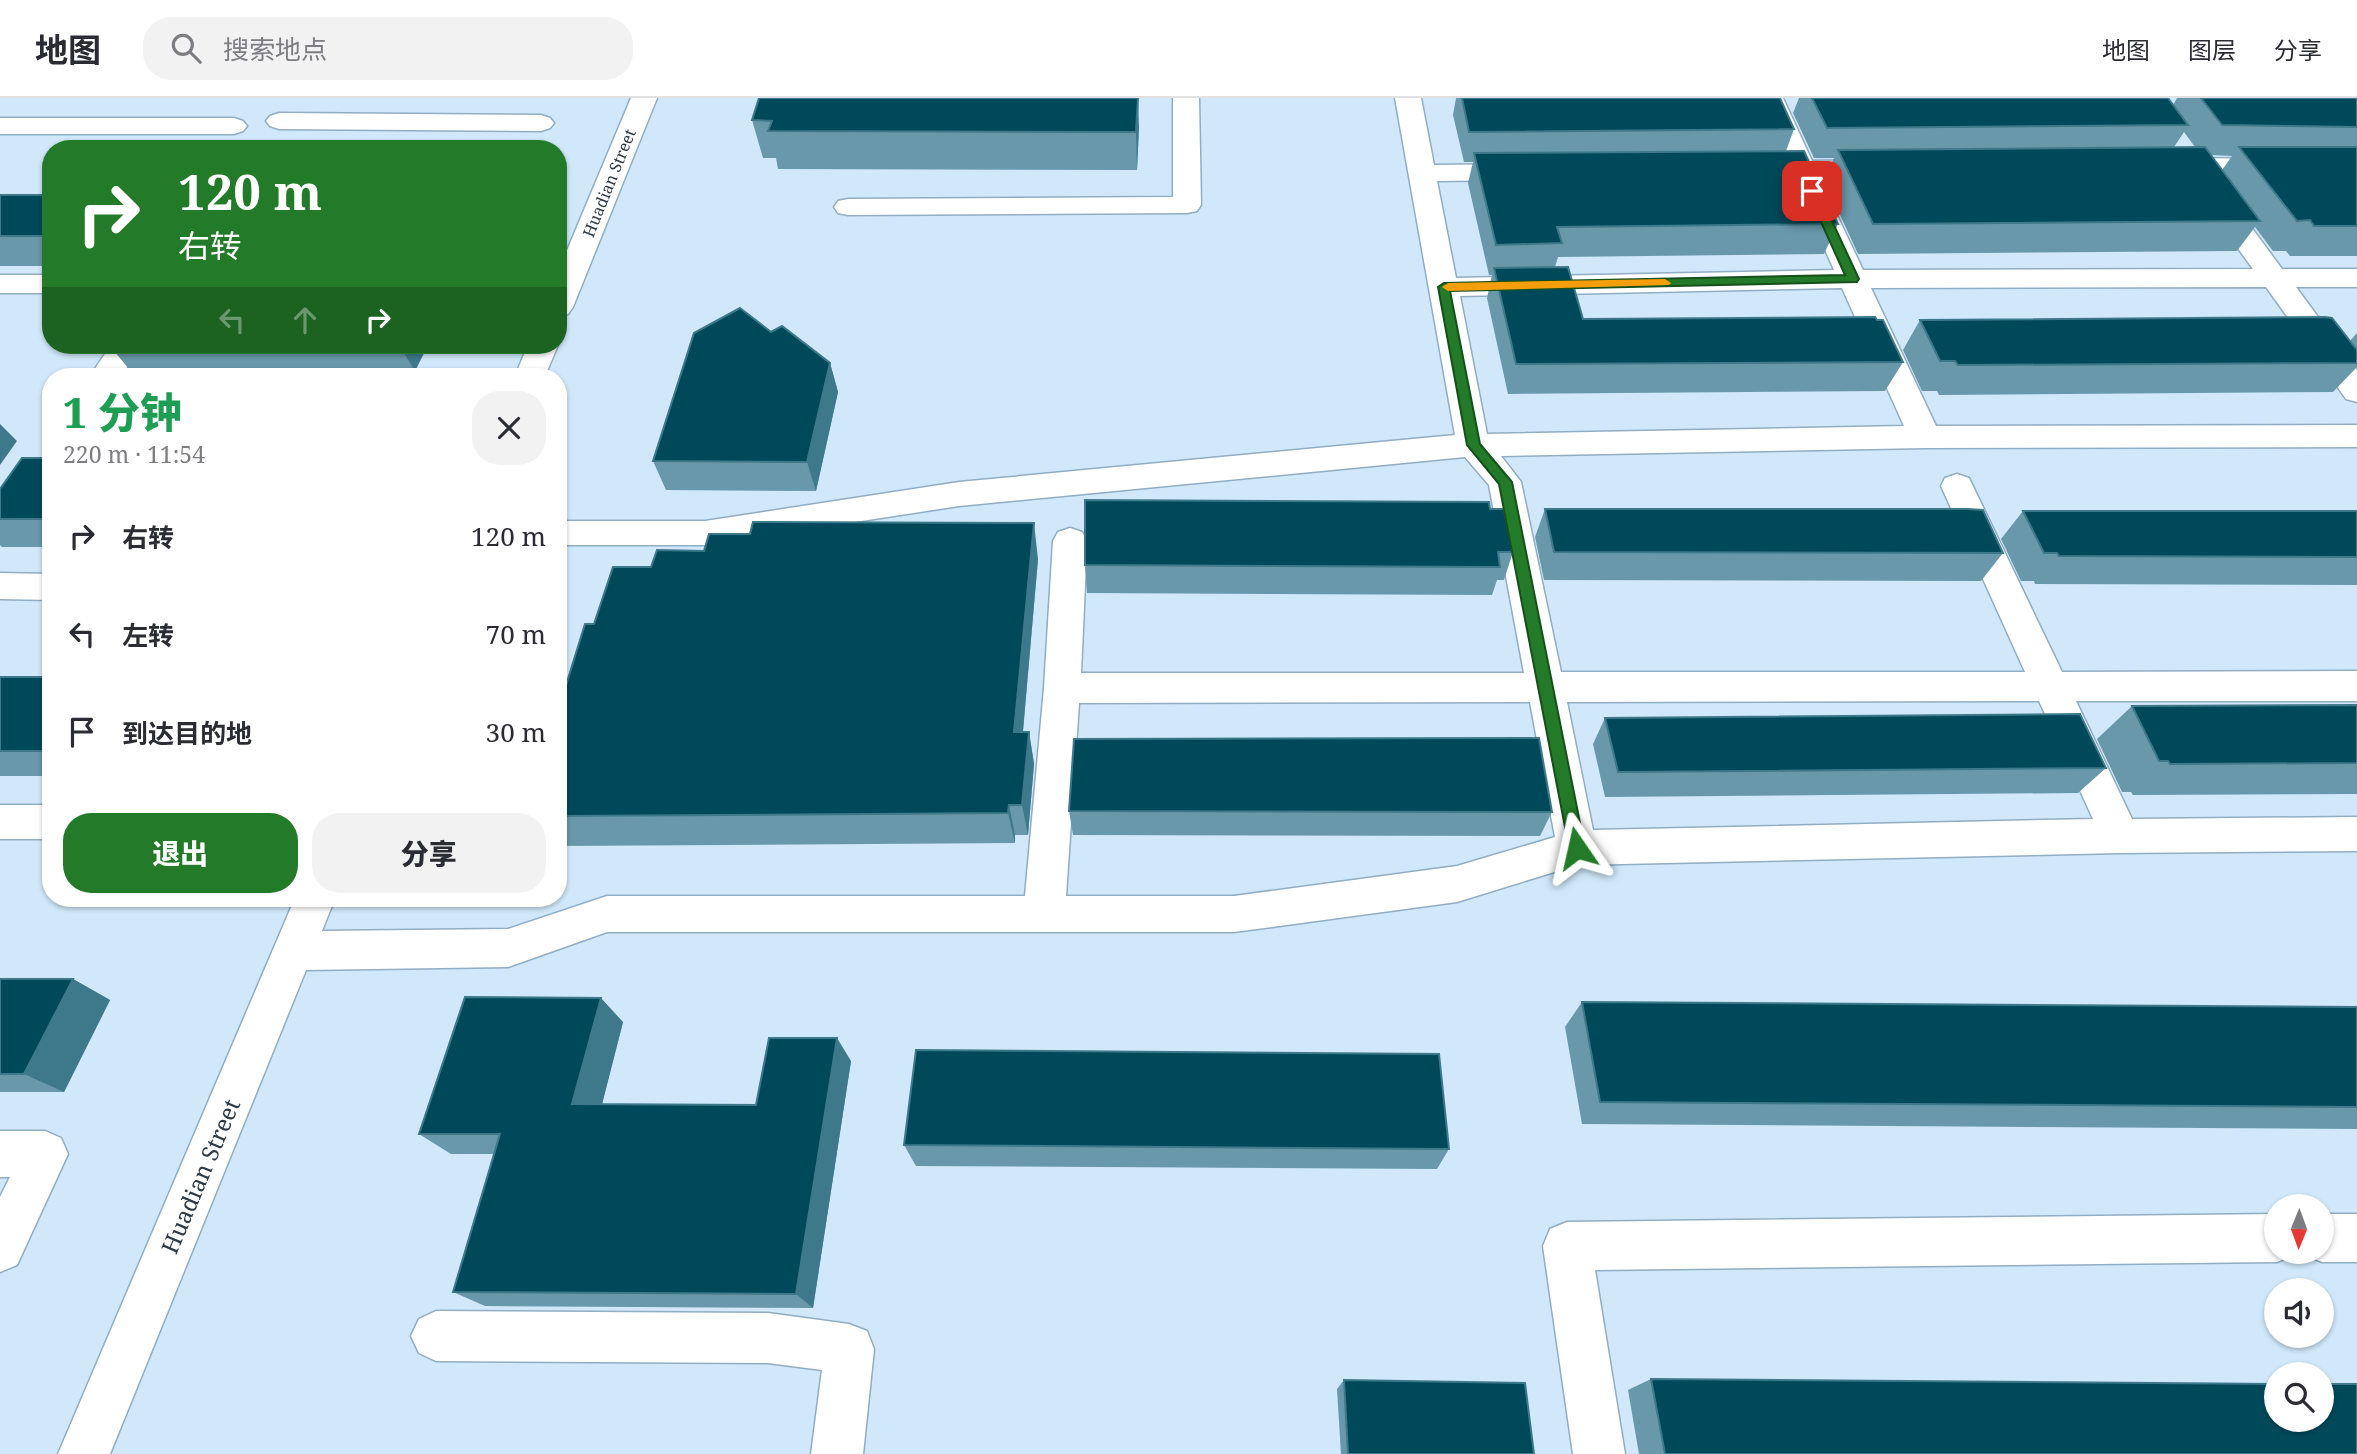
<!DOCTYPE html>
<html lang="zh">
<head>
<meta charset="utf-8">
<style>
  :root { --surface:#fff; --page:#f2f2f3; --text:#2b2b33; --muted:#7c7c81; --line:#e1e1e2; --accent:#237b29 }
  body { margin:0; font-family:"Noto Serif","Noto Sans SC",serif; background:var(--page); color:var(--text); height:100vh; display:flex; flex-direction:column; font-size:26px; white-space:nowrap }
  * { box-sizing:border-box; margin:0 }
  p { font-size:23px; color:var(--muted) }
  .icon { flex:none; width:38px; height:38px; fill:none; stroke:currentColor; stroke-width:2; stroke-linecap:round; stroke-linejoin:round }
  .map { position:relative; flex:1; overflow:hidden }
  .details { position:absolute; left:42px; top:270px; width:525px; height:539px; display:flex; flex-direction:column; background:var(--surface); border-radius:28px; box-shadow:0 2px 5px #0004 }
  .details>* { flex:none }
  .hud { position:absolute; left:42px; top:42px; width:525px; height:214px; border-radius:28px; box-shadow:0 2px 5px #0004; background:#237b29; color:#fff; overflow:hidden }
  .needle { width:46px; rotate:181deg }
  .fabs { position:absolute; left:2264px; top:1096px; display:grid; gap:14px }
  .fabs a { display:grid; place-items:center; width:70px; height:70px; border-radius:50%; background:var(--surface); box-shadow:0 2px 5px #0004; font-size:35px }
  .pin { position:absolute; display:grid; place-items:center; width:60px; height:60px; color:#fff; margin:-30px; border-radius:14px; box-shadow:0 4px 10px #0006 }
  .me { position:absolute; width:77px; margin:-38px; rotate:349deg; stroke-linejoin:round; filter:drop-shadow(0 0 5px #0008) }
  .turn { display:flex; align-items:center; gap:24px; height:147px; padding:0 21px; font-size:32px }
  .turn .icon { width:91px; height:91px; stroke-width:2.5 }
  .turn b { display:block; font-size:49px; line-height:60px }
  .lanes { display:flex; align-items:center; height:66px; padding:0 21px; background:#0003; justify-content:center; gap:35px; direction:ltr }
  .lanes .off { opacity:.35 }
  .round { display:grid; place-items:center; flex:none; width:74px; height:74px; border-radius:28px; background:var(--page) }
  .overview { display:flex; align-items:center; justify-content:space-between; height:119px; padding:0 21px }
  h1 { font-size:42px; font-weight:800; line-height:52px; color:#1e9e55 }
  .primary-button { display:flex; gap:14px; margin-top:auto; padding:14px 21px }
  .primary-button a { flex:1; height:80px; border-radius:28px; background:var(--accent); color:#fff; font-size:28px; font-weight:800; line-height:80px; text-align:center }
  .primary-button a+a { background:var(--page); color:var(--text) }
  ul { padding:0; list-style:none }
  li { display:flex; align-items:center; gap:21px; height:98px; padding:0 21px }
  li div { flex:1 }
  li b { display:block; font-size:26px }
  li em { font-style:normal }
  header { display:flex; align-items:center; gap:42px; box-sizing:border-box; height:98px; padding:0 35px; background:var(--surface); border-bottom:2px solid var(--line) }
  header strong { font-size:33px }
  nav { display:flex; gap:38px; margin-inline-start:auto; font-size:24px }
  .search { width:490px; height:63px; background:var(--page); display:flex; align-items:center; gap:18px; box-sizing:border-box; padding:0 24px; border-radius:28px; color:var(--muted); font-size:26px }
  .map>svg:first-child { display:block }
  .lines { fill:none; stroke-linecap:round; stroke-linejoin:round }
  .minor-casing { stroke:#91adc3; stroke-width:3 }
  .minor { fill:#fff; fill-rule:evenodd }
  .wall { fill:#6898aa; fill-rule:evenodd }
  .shaded-wall { fill:#3e798b }
  .building { fill:#00495b; stroke:#3e798b; stroke-width:2 }
  .route { fill:#237b29; stroke:#17501b; stroke-width:2 }
  .slow { fill:#f59e0b }
  .labels { text-anchor:middle; dominant-baseline:central; stroke-width:7; stroke-linejoin:round; paint-order:stroke }
  .far-street-label { font-size:16px; fill:#2e3a43; stroke:#fff }
  .near-street-label { font-size:23px; fill:#2e3a43; stroke:#fff }
</style>
</head>
<body>
<header>
<strong>地图</strong>
<div class="search"><svg class="icon" aria-label="search" viewBox="0 0 24 24"><circle cx="10" cy="10" r="6"/><path d="M15 15l6 6"/></svg>搜索地点</div>
<nav><a>地图</a><a>图层</a><a>分享</a></nav>
</header>
<div class="map">
<svg width="2357" height="1356" viewBox="0 0 2357 1356">
  <rect width="100%" height="100%" fill="#d0e8fa"/>
  <g class="lines">
    <defs>
      <path id="minor" d="M631,0h26l-84,209 -5,7 -10,2v-44z
        M1173,0h26l2,107 -4,6 -10,2 -339,2 -10,-2 -4,-6 4,-6 10,-2 325,-2z
        M1395,0h26l13,67 88,-1 9,2 4,6 -4,6 -9,2 -85,1 19,97 378,-8 -41,-93 -41,-2 -4,-6 4,-6 33,-2 -28,-63h26l29,63 70,-1 9,2 4,6 -4,6 -9,2 -63,1 44,93 390,-1 -53,-73 4,-6 10,-2 10,2 58,79h75v18h-61l61,83v32l-11,-3 -80,-112 -395,1 65,138 421,-1v22l-432,1 -424,8 20,26 40,190h464l-84,-186 4,-8 12,-4 12,4 93,194 295,-1v30h-281l56,118 225,-2v34l-237,2 -543,12 -120,37 -223,30h-627l-99,35 -202,3 -196,484h-52l237,-556h40l-13,33 186,-2 99,-33h418l19,-208 9,-147 5,-9 12,-4 12,4 5,9 -6,132h443l-35,-188 -24,-28 -506,49 -254,39h-147v-24h147l254,-39 496,-47zM1842,190l62,138 -417,8 -27,-138zM2039,603l54,118 -500,11 -26,-128zM1530,604l25,135 -98,29 -223,30h-168l13,-193z
        M279,15l262,2 9,3 4,5 -4,5 -9,3 -262,-2 -9,-3 -4,-5 4,-5z
        M0,20h234l9,3 4,5 -4,5 -9,3h-234z
        M2167,60l190,1v16l-190,-1 -9,-2 -4,-6 4,-6z
        M0,177h51v18h-51z
        M111,247h31l-21,31h-31z
        M528,247h30l-13,31h-30z
        M0,475l51,1v26l-51,-1z
        M0,707h51v34h-51z
        M0,1033h45l16,7 7,16 -51,111 -17,7v-75l10,-20h-10z
        M2277,1116v37h18l-1,4 -17,7 -682,8 30,184h-52l-30,-208 7,-17 17,-7z
        M2322,1116h35v48h-35l-17,-7 -1,-4h18z
        M436,1213l332,2 81,11 18,7 7,18 -11,105h-52l11,-84 -54,-7 -332,-2 -17,-8 -8,-17 8,-17z"/>
    </defs>
    <use href="#minor" class="minor-casing"/>
    <use href="#minor" class="minor"/>
  </g>
  <path class="wall" d="M1456,0h324l14,31 -8,22 52,73 -14,30 -266,3 -3,10 28,52 320,43 -18,29 -377,3 -21,-96 5,-23h-3l-21,-92 5,-21h-9l-11,-47z
    M1799,0h369l5,7 4,-7h180v158h-67l-4,-5h-13l-18,-24 -18,24 -379,3 -34,-74 10,-22h-20l-21,-45zM2184,34l11,15h-21zM2211,57l21,1 -10,14z
    M752,22l387,7 -2,43 -359,-1 -2,-11h-13z
    M0,97h51v71h-51z
    M1920,222l430,21 7,-8v34l-24,25 -394,3 -2,-4h-15l-19,-41z
    M771,234l59,31 8,29 -22,99 -150,-1 -13,-29z
    M109,247h319l-13,26 -286,-2z
    M51,360v89h-49l-2,-2v-56z
    M1490,411l23,43 -9,28h-7l-5,15 -405,-2 -2,-28z
    M1545,411l458,44 -22,28 -437,-1 -9,-43z
    M2023,413h334v74l-322,-1 -1,-3h-13l-20,-42z
    M1038,461l-15,173h6l5,32 -6,71h-13v8l-457,3v-135l36,-87z
    M0,579h51v99h-51z
    M2357,607v89l-224,1 -2,-3h-9l-25,-53 35,-33z
    M1605,620l501,50 -28,25 -473,4 -12,-53z
    M1069,713l483,1 -12,24 -467,-1z
    M0,881h73l37,21 -46,92h-64z
    M1582,904l775,5v122l-775,-5 -17,-97z
    M623,924l-21,82 154,1 95,-44 -38,247 -328,-2 -32,-14 41,-138h-43l-32,-20z
    M904,1047l545,4 -12,20 -521,-3z
    M1651,1281l706,75h-718l-11,-64z
    M1344,1282l190,74h-193l-4,-65z"/>
  <path class="shaded-wall" d="M1138,0l1,29 -2,43 -1,-38z
    M399,247h29l-13,26z
    M830,265l8,29 -22,99 -9,-29z
    M0,326l17,17 -17,24z
    M1034,425l4,36 -18,205 -6,-32z
    M1029,634l5,32 -6,71 -6,-30z
    M1009,707l6,30v8l-7,-30z
    M73,881l37,21 -46,92 -40,-18z
    M601,900l22,24 -26,102 -25,-20z
    M837,940l14,23 -38,247 -17,-14z"/>
  <path class="building" d="M759,0h379l-2,34 -368,-1 4,-10 -20,-1z
    M1462,0h318l14,31 -325,3z
    M1812,0h356l20,27 -361,3z
    M2201,0h156v29l-135,-2z
    M2205,49l55,74 -387,3 -35,-74z
    M2239,49h118v79h-43l-4,-6 -13,1z
    M1804,53l34,73 -281,3 5,16 -66,2 -22,-92z
    M0,97h51v41h-51z
    M1568,169l15,52 292,-2 2,3h6l20,42 -387,2 -22,-96z
    M740,210l31,24 11,-6 48,37 -23,99 -154,-1 41,-128z
    M2325,219l7,1 25,32v13l-399,2 -3,-4h-15l-20,-41z
    M22,360h29v61h-51v-30z
    M1085,402l404,2 1,7h14l9,43h-15l2,15 -415,-2z
    M1545,411h423l15,1 20,43 -449,-1z
    M2023,413h334v46l-298,-1 -2,-3h-13z
    M753,424l281,1 -20,209h15l-7,73h-13l-1,8 -450,3v-105l27,-87h9l19,-57h38l6,-17 47,1 5,-17h41z
    M0,579h51v74h-51z
    M2357,607v58l-187,1 -2,-3h-9l-27,-55z
    M2080,616l26,54 -488,4 -13,-54z
    M1539,640l13,74 -483,-1 5,-72z
    M0,881h73l-49,95h-24z
    M465,899l136,1 -29,106 184,1 13,-67h68l-41,256 -343,-2 47,-158h-81z
    M1582,904l775,5v100l-757,-5z
    M916,952l523,4 10,95 -545,-4z
    M1651,1281l626,5v35h45v-35h35v70h-692z
    M1344,1282l181,3 9,71h-186z"/>
  <path class="route" d="M1812,89l6,4 41,88 -2,3 -407,9 30,153 32,38 73,366 -2,5 -6,2 -6,-2 -2,-5 -70,-364 -32,-39 -29,-158 6,-4 401,-8 -38,-84z"/>
  <path class="slow" d="M1665,181l6,4 -2,2 -221,6 -6,-4 6,-4z"/>
  <g class="labels">
    <g class="far-street-label">
      <text transform="translate(609 85) rotate(-68)">Huadian Street</text>
    </g>
    <g class="near-street-label">
      <text transform="translate(200 1078) rotate(-67)">Huadian Street</text>
    </g>
  </g>
</svg>
<div class="fabs">
<a><svg class="needle" viewBox="-14 -14 28 28"><path d="M0-13l5 13h-10z" fill="#e53935"/><path d="M0 13l5-13h-10z" fill="#7c7c81"/></svg></a>
<a><svg class="icon" aria-label="sound" viewBox="0 0 24 24"><path d="M4 9h4l5-4v14l-5-4H4zM17 9q2 3 0 6"/></svg></a>
<a><svg class="icon" aria-label="search" viewBox="0 0 24 24"><circle cx="10" cy="10" r="6"/><path d="M15 15l6 6"/></svg></a>
</div>
<div class="pin" style="left:1812px;top:93px;background:#d93025"><svg class="icon" aria-label="arrive" viewBox="0 0 24 24"><path d="M6 21V4h12l-3 4 3 4H6"/></svg></div>
<svg class="me" style="left:1577px;top:750px" viewBox="-20 -20 40 40"><path d="M0-17L14 15 0 8-14 15z" fill="#237b29" stroke="#fff" stroke-width="4"/></svg>
<div class="hud">
<div class="turn"><svg class="icon" aria-label="right" viewBox="0 0 24 24"><path d="M7 20v-9h11M14 6l5 5-5 5"/></svg><div><b>120 m</b>右转</div></div>
<div class="lanes"><svg class="icon off" aria-label="left" viewBox="0 0 24 24"><path d="M17 20v-9H6M10 6l-5 5 5 5"/></svg><svg class="icon off" aria-label="ahead" viewBox="0 0 24 24"><path d="M12 20V5M6 11l6-6 6 6"/></svg><svg class="icon" aria-label="right" viewBox="0 0 24 24"><path d="M7 20v-9h11M14 6l5 5-5 5"/></svg></div>
</div>
<section class="details">
<div class="overview"><div><h1>1 分钟</h1><p>220 m · 11:54</p></div><a class="round"><svg class="icon" aria-label="close" viewBox="0 0 24 24"><path d="M6 6l12 12M18 6L6 18"/></svg></a></div>
<ul>
<li><svg class="icon" aria-label="right" viewBox="0 0 24 24"><path d="M7 20v-9h11M14 6l5 5-5 5"/></svg><div><b>右转</b></div><em>120 m</em></li>
<li><svg class="icon" aria-label="left" viewBox="0 0 24 24"><path d="M17 20v-9H6M10 6l-5 5 5 5"/></svg><div><b>左转</b></div><em>70 m</em></li>
<li><svg class="icon" aria-label="arrive" viewBox="0 0 24 24"><path d="M6 21V4h12l-3 4 3 4H6"/></svg><div><b>到达目的地</b></div><em>30 m</em></li>
</ul>
<div class="primary-button"><a>退出</a><a>分享</a></div>
</section>
</div>
</body>
</html>
